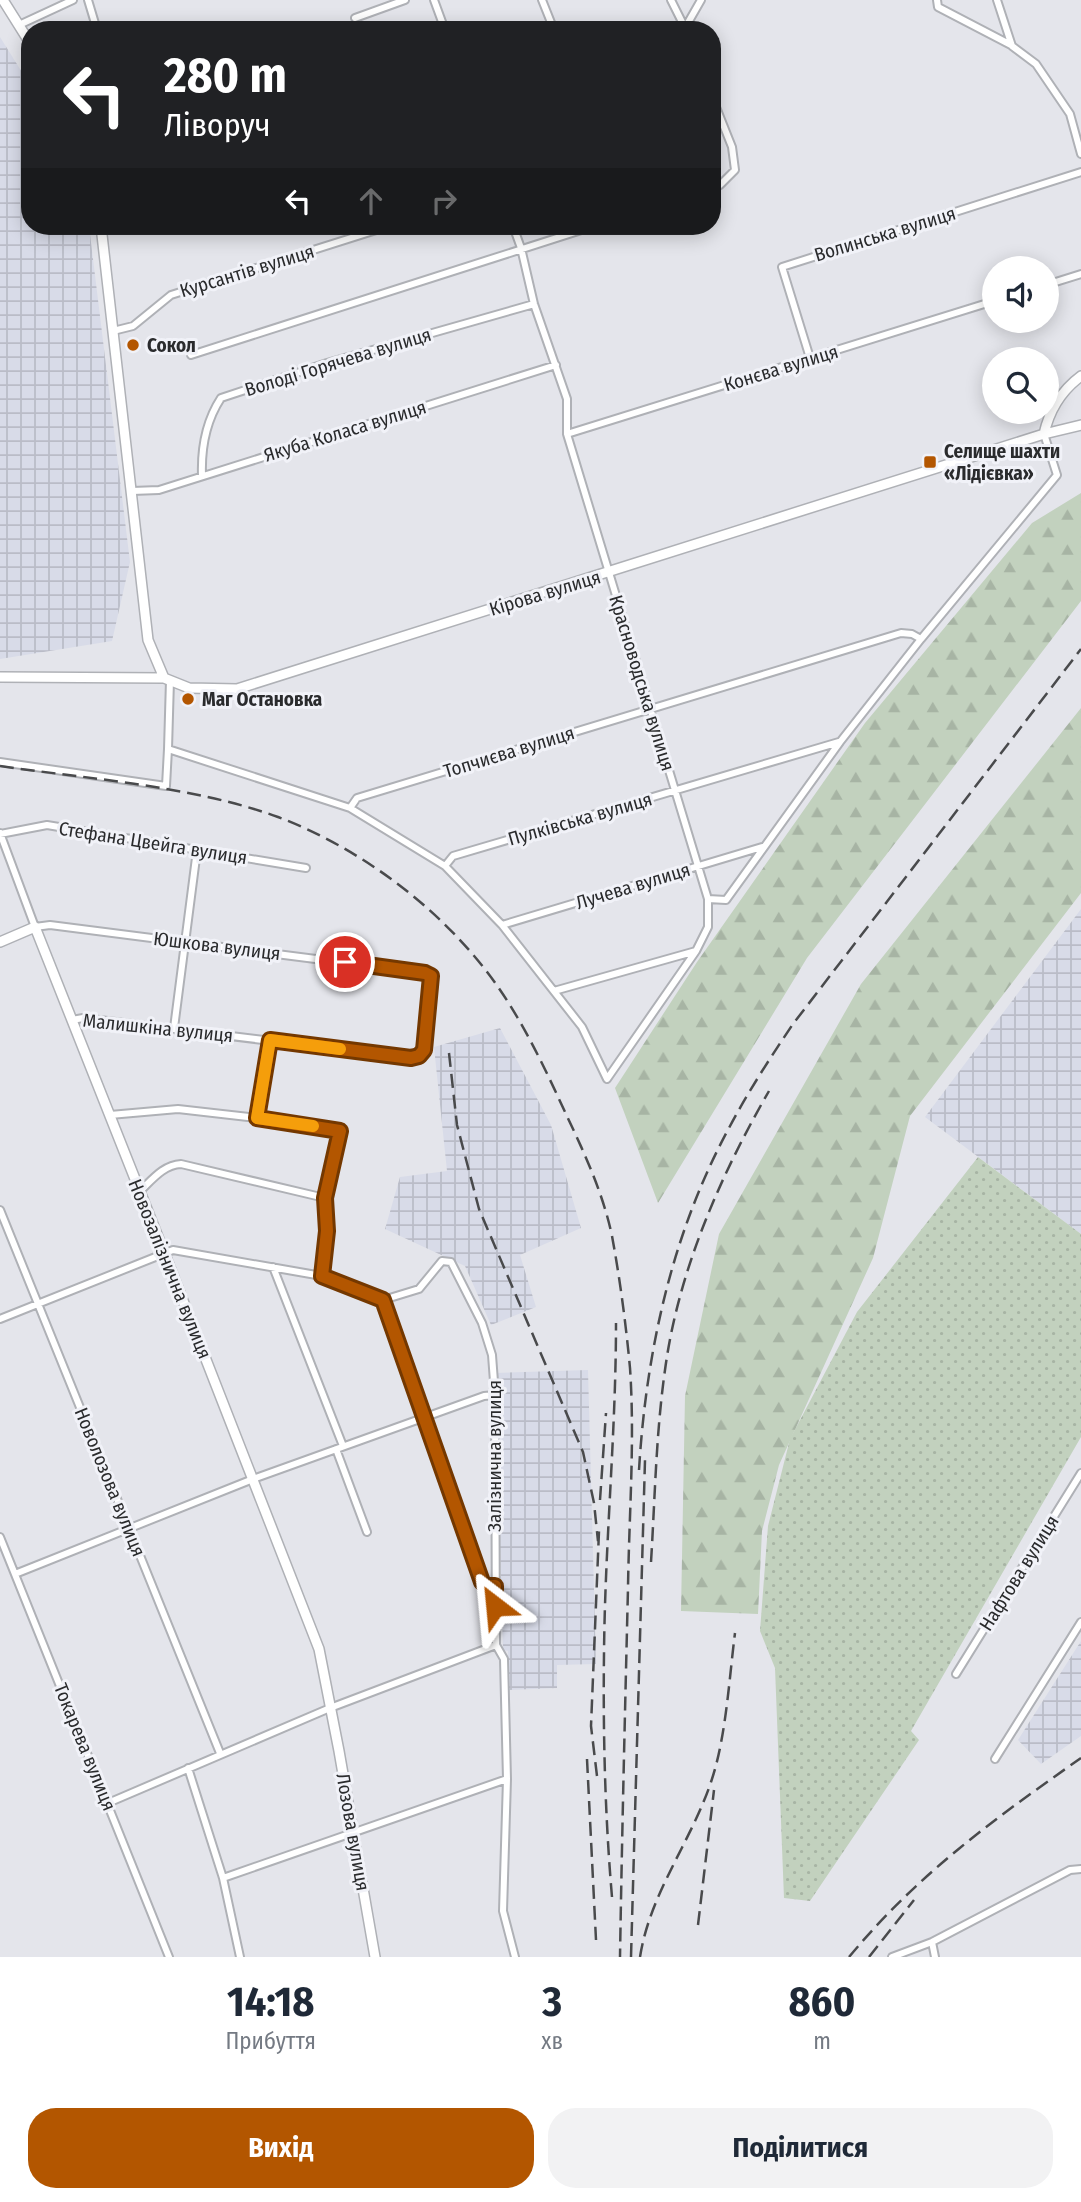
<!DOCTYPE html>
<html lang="uk">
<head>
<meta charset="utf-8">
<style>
  :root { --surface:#fff; --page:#f2f2f3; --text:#1f2937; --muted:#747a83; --accent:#b35600 }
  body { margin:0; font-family:"Fira Sans Condensed",sans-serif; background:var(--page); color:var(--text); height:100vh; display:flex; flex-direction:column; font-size:26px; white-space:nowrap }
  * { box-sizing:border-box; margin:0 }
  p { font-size:23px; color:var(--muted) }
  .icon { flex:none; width:38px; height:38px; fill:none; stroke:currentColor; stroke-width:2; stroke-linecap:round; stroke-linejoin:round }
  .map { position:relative; height:1957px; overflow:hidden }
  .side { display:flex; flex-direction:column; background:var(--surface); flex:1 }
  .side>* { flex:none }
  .banner { position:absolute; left:21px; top:21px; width:700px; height:214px; border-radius:28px; box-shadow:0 4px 18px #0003; background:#202124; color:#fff; overflow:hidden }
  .tools { position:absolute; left:982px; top:256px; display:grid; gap:14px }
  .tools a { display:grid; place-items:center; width:77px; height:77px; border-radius:50%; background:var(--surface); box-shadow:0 4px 18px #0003; font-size:35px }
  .pin { position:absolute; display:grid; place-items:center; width:60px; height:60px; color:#fff; margin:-30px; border:4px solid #fff; border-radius:50%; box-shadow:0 2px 7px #0007 }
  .me { position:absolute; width:77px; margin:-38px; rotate:331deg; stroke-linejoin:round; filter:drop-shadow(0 0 5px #0008) }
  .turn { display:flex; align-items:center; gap:24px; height:147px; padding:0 28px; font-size:32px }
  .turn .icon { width:91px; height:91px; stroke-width:2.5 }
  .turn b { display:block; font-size:49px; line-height:60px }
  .lanes { display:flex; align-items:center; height:66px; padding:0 28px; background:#0003; justify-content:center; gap:35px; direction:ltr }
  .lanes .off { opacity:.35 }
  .eta { display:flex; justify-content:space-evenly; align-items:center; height:119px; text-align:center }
  .eta b { font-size:42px; font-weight:700; line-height:49px }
  .primary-button { display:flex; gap:14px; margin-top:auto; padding:14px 28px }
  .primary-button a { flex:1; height:80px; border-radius:28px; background:var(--accent); color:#fff; font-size:28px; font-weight:700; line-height:80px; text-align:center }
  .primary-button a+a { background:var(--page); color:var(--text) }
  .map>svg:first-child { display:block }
  .industrial { fill:url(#industrial-grid) }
  .grass { fill:url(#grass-dots) }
  .forest { fill:url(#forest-firs) }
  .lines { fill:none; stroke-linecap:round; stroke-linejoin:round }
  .street-casing { stroke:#afb1b6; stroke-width:10 }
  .secondary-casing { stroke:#afb1b6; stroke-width:12 }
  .street { stroke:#fff; stroke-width:6 }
  .secondary { stroke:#fff; stroke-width:9 }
  .rail { stroke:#494a4c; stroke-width:2.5; stroke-dasharray:14 7; stroke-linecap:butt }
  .route-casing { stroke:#743800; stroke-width:18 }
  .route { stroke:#b35600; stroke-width:12 }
  .slow { stroke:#f59e0b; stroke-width:12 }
  .poi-dot { fill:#b35600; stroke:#f1f2f8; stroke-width:2.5 }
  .labels { text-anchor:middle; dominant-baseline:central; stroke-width:6; stroke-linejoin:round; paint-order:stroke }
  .street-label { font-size:19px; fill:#2a2b2d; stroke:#f1f2f8 }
  .poi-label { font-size:19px; font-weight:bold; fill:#2a2b2d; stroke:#f1f2f8; text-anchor:start }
</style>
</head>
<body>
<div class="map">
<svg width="1081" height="1957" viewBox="0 0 1081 1957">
  <defs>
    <pattern id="industrial-grid" width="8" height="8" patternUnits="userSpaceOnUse" patternTransform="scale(1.75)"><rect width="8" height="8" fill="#d8dbe8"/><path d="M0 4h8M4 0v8" fill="none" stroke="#babcc7"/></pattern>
    <pattern id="grass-dots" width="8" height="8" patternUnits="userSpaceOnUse" patternTransform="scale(1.75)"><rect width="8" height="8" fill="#c2d1be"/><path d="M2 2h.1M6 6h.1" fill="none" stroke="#a7b4a4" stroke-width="1.8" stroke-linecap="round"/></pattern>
    <pattern id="forest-firs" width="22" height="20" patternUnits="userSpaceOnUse" patternTransform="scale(1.75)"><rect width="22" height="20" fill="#c2d1be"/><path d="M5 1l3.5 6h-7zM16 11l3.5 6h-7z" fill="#a7b4a4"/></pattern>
  </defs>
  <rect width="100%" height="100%" fill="#e4e5eb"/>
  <path class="industrial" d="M0,37l30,48v141h59l41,336 -18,79 -112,18z
    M1081,909v325l-156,-117z
    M500,1028l51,97 30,103 -61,27 16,52 -45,18 -26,-59 -80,-37 15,-52 47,-6 -13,-124z
    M588,1370l8,294 -39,1v23l-48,2 -1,-39 -5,-1 -8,-277z
    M1081,1641v95l-40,28 -23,-24z"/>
  <path class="grass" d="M978,1157l103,77v203l-170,294 8,9 -109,161 -26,-3 -9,-230 -15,-37 8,-105 22,-87 67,-127z"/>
  <path class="forest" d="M1081,493v108l-274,357 -149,245 -43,-115 82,-126 168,-239 167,-200z
    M1081,708v185l-171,223 -37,142 -94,207 -17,66 -4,83 -77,-3 4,-215 34,-162 142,-250z"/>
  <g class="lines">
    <defs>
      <path id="street" d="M88,0l9,30
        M434,0l11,30
        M542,0l12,30
        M671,0l15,30
        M937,0l1,7 73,38
        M997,0l15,46 24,18 34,50 11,40
        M355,18l50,-18
        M19,25l54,-25
        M685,28l16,-28
        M712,97l20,50 3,23 -15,15 -8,4
        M513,226l8,22 13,56 33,95v35l141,465
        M1046,285l35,-11
        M113,331l20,-5 38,-31 218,-69
        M191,355l403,-129
        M810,358l-28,-91 299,-95
        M567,434l427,-133
        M202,476c-1,-27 4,-55 19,-78l106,-35 207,-59
        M132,491l27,-1 397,-125
        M170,680l-2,69 182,59 7,-10 544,-165 11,1 9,5
        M0,762l166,24 2,-37
        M350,808l95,58 57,59 80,102 25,52 89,-128 12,-24v-28l18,1 114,-158 81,-103 136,-164 -13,-41
        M0,833l35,94 15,-2 375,48 7,6 -9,71 -4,6 -8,2 -328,-40 -11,2
        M0,834l47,-9 259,43
        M445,866l8,-10 386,-114
        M502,925l260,-78
        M554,991l142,-40
        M174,1028l23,-178
        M110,1115l68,-6 79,9 83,13 -15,67 2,33 -5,45
        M257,1118l13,-78
        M139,1192c13,-12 24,-27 42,-28l144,34
        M0,1210l220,543
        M273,1267l70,179
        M383,1300l99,282 4,4h9
        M0,1319l173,-69 149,26 61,24 36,-11 23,-28 9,1 31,61 10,32 3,40 1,250 8,14 3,120 -4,132 12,46
        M336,1449l31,83
        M0,1537l169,420
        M15,1574l238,-95 231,-83 11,-1
        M956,1674l125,-201
        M995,1759l86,-137
        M188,1768l35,110 17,79
        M108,1803l222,-95 166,-63
        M223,1878l284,-99
        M932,1942l3,15
        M892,1957l40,-15 138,-72 11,-1"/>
      <path id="secondary" d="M3,0l27,43
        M101,226l47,414 16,38
        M1044,434c5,-23 18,-44 37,-58
        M0,677l164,1 25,10 48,1 807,-255 37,-9
        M0,942l35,-15 129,325 155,397 20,102 36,206"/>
    </defs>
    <use href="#street" class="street-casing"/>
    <use href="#secondary" class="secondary-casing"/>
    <use href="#street" class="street"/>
    <use href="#secondary" class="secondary"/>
    <path class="rail" d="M0,766c89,13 193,20 278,51 79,30 154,85 206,151 34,43 58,94 81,144 19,40 38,81 47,124 8,43 14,89 18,132 5,73 -1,147 -2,220 -3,123 -6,246 -8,369
      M449,1053l8,72 22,84 104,243 11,51 4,38
      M639,1470c7,-118 33,-237 90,-342 19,-36 41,-70 64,-104l288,-375
      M600,1500l6,-87
      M651,1562c4,-64 5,-129 14,-192 13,-98 55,-194 104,-279
      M587,1759l9,181
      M597,1776l-6,-50 8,-195
      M612,1897c-7,-81 -9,-163 -8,-244 1,-110 12,-220 12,-330
      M698,1925l16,-135
      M631,1957l14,-497
      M640,1957c10,-64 51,-115 71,-175 15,-44 18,-102 24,-149
      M849,1957c69,-83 145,-138 232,-199
      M869,1957l45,-57"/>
  </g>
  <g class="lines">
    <defs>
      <path id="route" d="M345,962l80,11 6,3 -7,74 -5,6 -8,2 -141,-18 -13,78 83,13 -15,67 2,33 -5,45 61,24 99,282 4,4h9v20"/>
    </defs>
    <use href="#route" class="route-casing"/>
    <use href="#route" class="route"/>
    <path class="slow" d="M313,1126l-56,-8 13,-78 70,9"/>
  </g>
  <g class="poi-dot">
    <circle cx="133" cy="345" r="7"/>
    <rect x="923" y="455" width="14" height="14" rx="3.5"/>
    <circle cx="188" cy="699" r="7"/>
  </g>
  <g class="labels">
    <g class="street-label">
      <text transform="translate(885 234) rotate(-17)">Волинська вулиця</text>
      <text transform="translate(247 271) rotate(-17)">Курсантів вулиця</text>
      <text transform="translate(338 362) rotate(-17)">Володі Горячева вулиця</text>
      <text transform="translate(781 368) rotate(-17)">Конєва вулиця</text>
      <text transform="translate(345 431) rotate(-17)">Якуба Коласа вулиця</text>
      <text transform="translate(545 593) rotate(-17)">Кірова вулиця</text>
      <text transform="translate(642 683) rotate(73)">Красноводська вулиця</text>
      <text transform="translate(509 752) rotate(-17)">Топчиєва вулиця</text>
      <text transform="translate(580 819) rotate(-16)">Пулківська вулиця</text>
      <text transform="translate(153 843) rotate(9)">Стефана Цвейга вулиця</text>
      <text transform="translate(633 886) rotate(-17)">Лучева вулиця</text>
      <text transform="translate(217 946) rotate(7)">Юшкова вулиця</text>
      <text transform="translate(158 1028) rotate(6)">Малишкіна вулиця</text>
      <text transform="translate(170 1269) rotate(68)">Новозалізнична вулиця</text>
      <text transform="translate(494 1456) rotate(-90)">Залізнична вулиця</text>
      <text transform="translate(110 1482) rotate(68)">Новолозова вулиця</text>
      <text transform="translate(1019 1573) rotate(-58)">Нафтова вулиця</text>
      <text transform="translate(85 1747) rotate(68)">Токарева вулиця</text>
      <text transform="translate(353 1832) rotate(80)">Лозова вулиця</text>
    </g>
    <g class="poi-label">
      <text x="147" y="345">Сокол</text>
      <text x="944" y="451">Селище шахти<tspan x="944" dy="22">«Лідієвка»</tspan></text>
      <text x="202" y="699">Маг Остановка</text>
    </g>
  </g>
</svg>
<div class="tools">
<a><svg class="icon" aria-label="sound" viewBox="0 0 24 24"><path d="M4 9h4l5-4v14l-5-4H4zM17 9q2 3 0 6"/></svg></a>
<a><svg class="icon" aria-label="search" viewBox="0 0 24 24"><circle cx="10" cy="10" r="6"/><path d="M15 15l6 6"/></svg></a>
</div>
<div class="pin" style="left:345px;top:962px;background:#d93025"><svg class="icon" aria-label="arrive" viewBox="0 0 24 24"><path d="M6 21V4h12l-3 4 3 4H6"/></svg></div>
<svg class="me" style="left:495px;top:1606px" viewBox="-20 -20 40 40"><path d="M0-17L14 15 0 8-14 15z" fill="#b35600" stroke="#fff" stroke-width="4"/></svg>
<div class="banner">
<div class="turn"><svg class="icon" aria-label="left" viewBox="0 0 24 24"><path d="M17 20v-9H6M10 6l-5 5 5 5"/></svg><div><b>280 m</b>Ліворуч</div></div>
<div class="lanes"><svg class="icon" aria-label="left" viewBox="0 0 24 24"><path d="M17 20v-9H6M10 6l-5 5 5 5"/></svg><svg class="icon off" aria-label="ahead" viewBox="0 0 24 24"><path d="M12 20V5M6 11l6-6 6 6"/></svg><svg class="icon off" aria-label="right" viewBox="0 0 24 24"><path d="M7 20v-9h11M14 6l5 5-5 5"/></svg></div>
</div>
</div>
<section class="side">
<div class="eta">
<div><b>14:18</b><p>Прибуття</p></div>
<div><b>3</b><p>хв</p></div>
<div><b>860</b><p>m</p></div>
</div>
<div class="primary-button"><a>Вихід</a><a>Поділитися</a></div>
</section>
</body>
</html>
